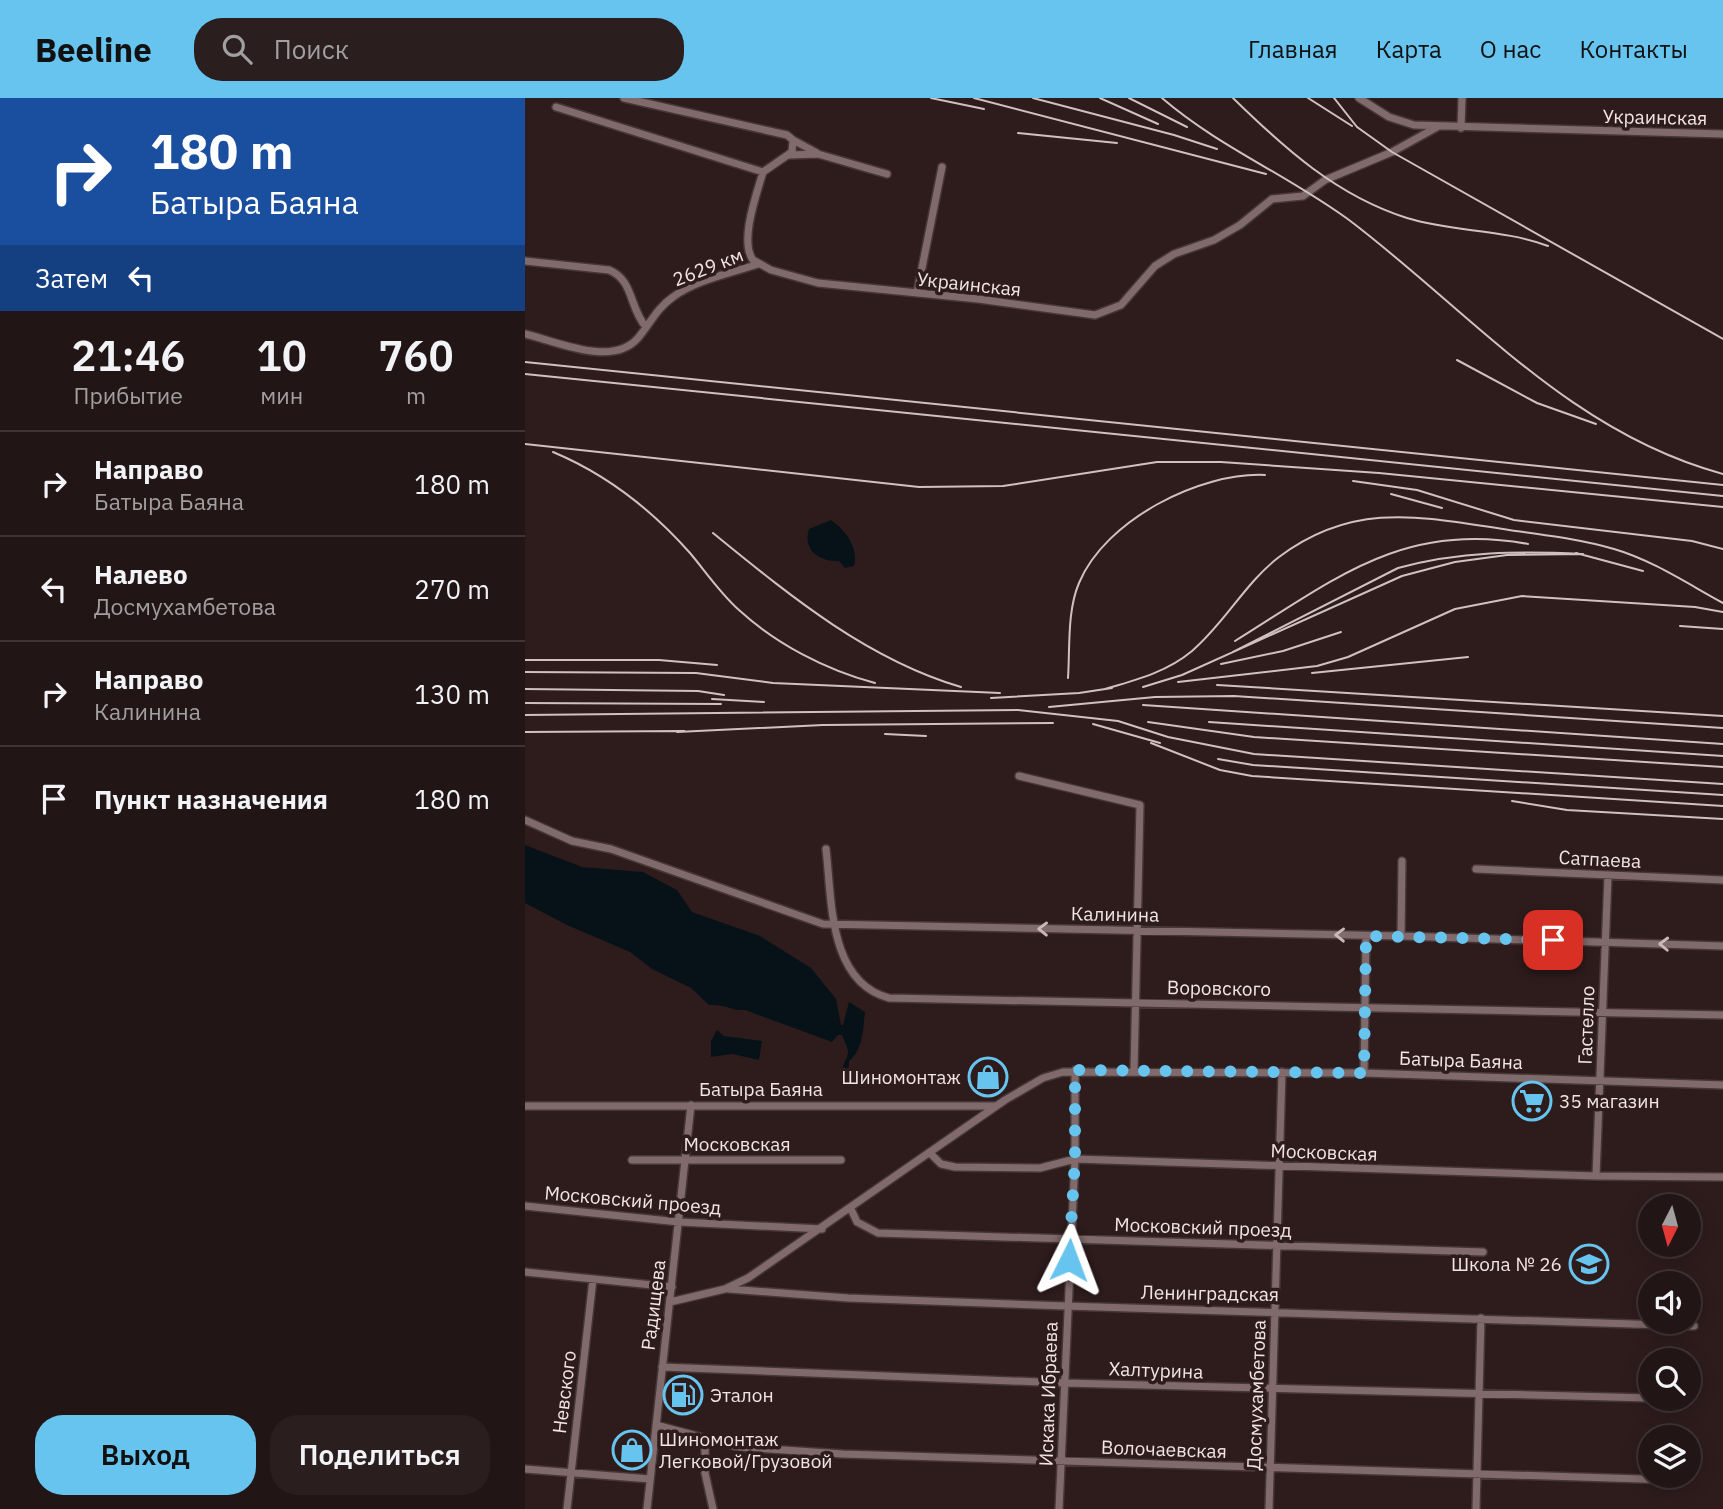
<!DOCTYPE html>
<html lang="ru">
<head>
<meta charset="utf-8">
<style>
  :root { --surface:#221516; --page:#2a1e1f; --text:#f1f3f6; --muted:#a29fa1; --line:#3f3435; --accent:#66c4ef }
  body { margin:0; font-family:"IBM Plex Sans",sans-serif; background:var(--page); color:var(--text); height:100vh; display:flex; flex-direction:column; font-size:26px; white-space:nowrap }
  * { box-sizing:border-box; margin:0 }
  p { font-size:23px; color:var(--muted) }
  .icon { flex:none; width:38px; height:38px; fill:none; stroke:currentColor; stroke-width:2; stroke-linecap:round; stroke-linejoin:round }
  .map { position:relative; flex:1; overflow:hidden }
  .side { display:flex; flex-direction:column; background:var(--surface); width:525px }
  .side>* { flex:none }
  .top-card { background:#1a4fa0; color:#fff; overflow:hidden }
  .needle { width:46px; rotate:186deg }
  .fabs { position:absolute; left:1113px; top:1096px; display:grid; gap:14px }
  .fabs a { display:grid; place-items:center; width:63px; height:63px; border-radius:50%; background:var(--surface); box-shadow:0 4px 18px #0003,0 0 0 2px var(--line); font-size:35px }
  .pin { position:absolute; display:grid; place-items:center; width:60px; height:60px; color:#fff; margin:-30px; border-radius:14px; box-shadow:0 4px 10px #0006 }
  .me { position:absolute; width:77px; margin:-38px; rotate:3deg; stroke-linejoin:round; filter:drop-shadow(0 0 5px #0008) }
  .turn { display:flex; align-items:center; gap:24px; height:147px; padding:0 35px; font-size:32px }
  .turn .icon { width:91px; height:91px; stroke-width:2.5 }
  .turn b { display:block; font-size:49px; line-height:60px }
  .then { display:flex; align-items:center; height:66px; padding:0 35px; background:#0003; gap:14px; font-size:26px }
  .eta { display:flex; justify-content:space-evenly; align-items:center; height:119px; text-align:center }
  .eta b { font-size:42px; font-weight:600; line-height:49px }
  .action { display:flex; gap:14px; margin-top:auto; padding:14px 35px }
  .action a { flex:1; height:80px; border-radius:28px; background:var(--accent); color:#111; font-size:28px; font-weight:600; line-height:80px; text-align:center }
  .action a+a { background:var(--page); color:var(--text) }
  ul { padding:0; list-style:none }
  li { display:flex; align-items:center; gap:21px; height:105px; padding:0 35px; border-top:2px solid var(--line) }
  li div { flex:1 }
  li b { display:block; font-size:26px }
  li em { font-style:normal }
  header { display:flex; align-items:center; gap:42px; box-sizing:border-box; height:98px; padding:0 35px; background:var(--accent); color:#111 }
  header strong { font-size:33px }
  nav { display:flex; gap:38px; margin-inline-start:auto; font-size:24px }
  .search { width:490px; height:63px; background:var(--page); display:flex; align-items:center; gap:18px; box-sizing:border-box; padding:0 24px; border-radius:28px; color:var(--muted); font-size:26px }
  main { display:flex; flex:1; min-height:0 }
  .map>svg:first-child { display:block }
  .water { fill:#061218 }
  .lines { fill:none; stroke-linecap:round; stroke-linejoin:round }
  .minor-casing { stroke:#453738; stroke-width:10 }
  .minor { stroke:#816a6b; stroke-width:7 }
  .rail { stroke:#cfc1c1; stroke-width:2 }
  .oneway { stroke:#cab9ba }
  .route { stroke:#66c4ef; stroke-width:12; stroke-dasharray:0 21.6 }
  .labels { text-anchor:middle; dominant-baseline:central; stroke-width:7; stroke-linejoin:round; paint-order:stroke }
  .street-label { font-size:19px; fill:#f1e4e4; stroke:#2e1c1d }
  .poi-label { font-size:19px; fill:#f1e4e4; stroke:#2e1c1d; text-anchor:start }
</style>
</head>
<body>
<header>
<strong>Beeline</strong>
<div class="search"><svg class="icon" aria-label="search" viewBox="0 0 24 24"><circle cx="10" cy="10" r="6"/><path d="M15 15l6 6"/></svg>Поиск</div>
<nav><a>Главная</a><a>Карта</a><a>О нас</a><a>Контакты</a></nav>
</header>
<main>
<section class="side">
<div class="top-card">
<div class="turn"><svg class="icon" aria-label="right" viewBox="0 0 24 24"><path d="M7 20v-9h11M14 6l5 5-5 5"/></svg><div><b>180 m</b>Батыра Баяна</div></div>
<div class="then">Затем<svg class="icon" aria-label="left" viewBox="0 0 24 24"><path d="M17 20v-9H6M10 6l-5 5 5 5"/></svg></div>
</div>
<div class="eta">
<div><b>21:46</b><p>Прибытие</p></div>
<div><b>10</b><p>мин</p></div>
<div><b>760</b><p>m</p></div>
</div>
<ul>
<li><svg class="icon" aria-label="right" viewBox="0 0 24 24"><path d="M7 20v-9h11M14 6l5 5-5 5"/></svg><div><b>Направо</b><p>Батыра Баяна</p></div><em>180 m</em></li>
<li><svg class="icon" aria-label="left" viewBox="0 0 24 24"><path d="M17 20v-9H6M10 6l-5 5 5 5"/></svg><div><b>Налево</b><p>Досмухамбетова</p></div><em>270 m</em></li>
<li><svg class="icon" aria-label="right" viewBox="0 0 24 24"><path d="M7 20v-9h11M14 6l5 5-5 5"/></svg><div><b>Направо</b><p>Калинина</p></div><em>130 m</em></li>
<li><svg class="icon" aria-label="arrive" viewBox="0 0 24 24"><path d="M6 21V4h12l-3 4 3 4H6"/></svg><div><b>Пункт назначения</b></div><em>180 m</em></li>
</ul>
<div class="action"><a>Выход</a><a>Поделиться</a></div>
</section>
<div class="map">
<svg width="1198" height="1411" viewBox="0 0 1198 1411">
  <rect width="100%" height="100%" fill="#2e1c1d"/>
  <path class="water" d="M306,422c14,10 28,27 23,46l-9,2 -6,-7c-18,1 -37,-10 -30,-32z
    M0,747l57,22 61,5 34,18 15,22 68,24 51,32 25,31 5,26h2l6,-23 16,10c-2,17 -2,38 -16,49l-1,13 -7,-1c7,-24 11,-14 1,-38h-4l-6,7 -87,-32c-14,1 -18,-6 -36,-5l-18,-17 -39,-19 -22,-17 -63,-27 -42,-22z
    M192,932l7,6 38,5 -3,19 -27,-6 -21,3v-16z"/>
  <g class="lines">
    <defs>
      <path id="minor" d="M99,0l163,37 6,5 -1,12 -29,20
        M834,0l30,19 25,8 309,9
        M31,9l207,65c-6,21 -24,69 -10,88l18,10 47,13 160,16 117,16 26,-10 34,-39 19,-12 40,-14 26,-15 32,-26 31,-3 22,-16 67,-28 47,-26
        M936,30l1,-30
        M268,42l24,13
        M264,57l29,-1 69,20
        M0,163l84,9c25,10 20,38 37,57
        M392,195l25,-126
        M0,236c31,7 87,34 113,4 12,-14 19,-30 35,-41 23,-17 58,-24 85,-33
        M494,678l121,29 -6,266
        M0,722l47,21 39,8 212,75 578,12 322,10
        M301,751c6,50 2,133 63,149l834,17
        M951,771l247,11
        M876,838l1,-75
        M839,975l2,-137
        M0,1008h471
        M406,1056l10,10 14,3 85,1 35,-9 521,17 127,1
        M107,1062h209
        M1071,1078l12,-300
        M0,1108l154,16 143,7
        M326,1111l6,13 21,11 605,19
        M0,1174l147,15
        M204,1191l119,9 218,8 628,20
        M145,1204l55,-13 23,-11 257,-178 38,-22 20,-6 301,1 359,12
        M137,1269l403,16 585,15
        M1134,1300l27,1
        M131,1327l82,22 105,7 830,26
        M180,1341v34l8,36
        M0,1371l125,10
        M42,1411l26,-230
        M122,1411l44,-404
        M534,1411l16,-350v-89
        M744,1411l13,-437
        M951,1411l5,-191"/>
    </defs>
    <use href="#minor" class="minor-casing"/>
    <use href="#minor" class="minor"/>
    <path class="rail" d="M406,0l53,11
      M449,0l292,76
      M508,0l141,37 43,14
      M575,0l58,26
      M604,0l58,29
      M637,0c58,50 130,79 191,125 120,92 218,210 370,251
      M708,0c51,50 104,98 174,120 45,14 96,11 141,28
      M783,0l44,28
      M809,0l23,29 35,25 331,187
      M493,35l99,10
      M932,262l80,43 59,21
      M0,264l1198,123
      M0,276l1198,122
      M0,346l394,43 84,-1 154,-24h64l158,11 344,34
      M28,354c55,23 98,57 137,101 16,19 30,40 49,57 37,34 87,60 136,73
      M828,383l64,9 97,30 178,21 31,8
      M866,396l51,14
      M188,435c75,61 153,126 248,154
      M1051,455l67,18
      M1155,528l43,3
      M710,543c100,-62 168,-120 293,-97
      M0,562h134l58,5
      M696,566l62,-13 58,-19
      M0,574l171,1 77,10 227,10
      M787,575l156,-16
      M543,580c2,-30 -1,-67 11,-95 26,-63 121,-111 186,-108
      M653,584l139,-16 31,-9 107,-48 67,-13 173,11 28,5
      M692,587l506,31
      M618,589l39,-12 220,-99 53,-14 52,-7 76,-1c-63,-3 -123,-3 -185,14l-165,84
      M0,591l173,2 26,4
      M580,591c31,-9 62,-17 87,-38 33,-28 53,-68 87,-94 76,-57 143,-40 230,-27 35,5 71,9 105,19 38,11 74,35 109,54
      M466,600l88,-5 33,-5
      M187,601l52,3
      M0,605l196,1
      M618,607l580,39
      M524,609l106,-10 79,-1 489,32
      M0,617l493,-5 100,11 50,16 86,17 469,30
      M623,624l106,15 469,30
      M684,624l514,34
      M568,626l67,19
      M0,634l159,-1
      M152,634l146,-7 230,-2
      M360,636l41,2
      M626,645l69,27 32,6 471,30
      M693,661l35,6 470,30
      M987,703l55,9 156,9"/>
  </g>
  <defs><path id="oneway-chevron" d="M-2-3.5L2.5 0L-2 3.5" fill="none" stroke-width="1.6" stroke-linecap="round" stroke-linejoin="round" transform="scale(1.75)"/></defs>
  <g class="oneway">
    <use href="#oneway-chevron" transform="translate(518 831) rotate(-179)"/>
    <use href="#oneway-chevron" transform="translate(815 837) rotate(-179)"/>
    <use href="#oneway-chevron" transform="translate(1139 846) rotate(-178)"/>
  </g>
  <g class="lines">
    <path class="route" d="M544,1162l6,-101v-89l289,3 2,-137 187,4"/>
  </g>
  <defs>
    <symbol id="shop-ring" viewBox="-11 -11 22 22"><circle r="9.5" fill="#2e1c1d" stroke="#66c4ef" stroke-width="1.5"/><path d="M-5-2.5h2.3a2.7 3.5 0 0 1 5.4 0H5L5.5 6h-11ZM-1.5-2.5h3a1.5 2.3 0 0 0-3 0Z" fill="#66c4ef"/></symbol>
    <symbol id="supermarket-ring" viewBox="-11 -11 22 22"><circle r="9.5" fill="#2e1c1d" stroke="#66c4ef" stroke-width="1.5"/><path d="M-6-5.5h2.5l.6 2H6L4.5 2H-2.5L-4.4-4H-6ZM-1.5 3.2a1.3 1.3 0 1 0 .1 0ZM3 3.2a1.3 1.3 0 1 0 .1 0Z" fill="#66c4ef"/></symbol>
    <symbol id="school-ring" viewBox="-11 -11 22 22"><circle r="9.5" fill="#2e1c1d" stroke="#66c4ef" stroke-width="1.5"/><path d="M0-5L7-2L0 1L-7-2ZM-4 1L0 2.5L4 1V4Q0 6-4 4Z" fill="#66c4ef"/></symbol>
    <symbol id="fuel-ring" viewBox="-11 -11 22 22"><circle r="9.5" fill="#2e1c1d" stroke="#66c4ef" stroke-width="1.5"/><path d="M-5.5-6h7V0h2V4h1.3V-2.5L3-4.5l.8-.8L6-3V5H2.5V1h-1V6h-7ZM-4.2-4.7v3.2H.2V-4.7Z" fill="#66c4ef"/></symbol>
  </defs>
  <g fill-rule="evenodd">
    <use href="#shop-ring" x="441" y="957" width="44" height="44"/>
    <use href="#supermarket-ring" x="985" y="981" width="44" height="44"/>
    <use href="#school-ring" x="1042" y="1144" width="44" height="44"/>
    <use href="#fuel-ring" x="136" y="1275" width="44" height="44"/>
    <use href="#shop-ring" x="85" y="1330" width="44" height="44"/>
  </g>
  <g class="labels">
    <g class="street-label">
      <text transform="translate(1130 19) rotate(1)">Украинская</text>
      <text transform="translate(183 169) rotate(-21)">2629 км</text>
      <text transform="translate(444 186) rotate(6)">Украинская</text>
      <text transform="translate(1075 761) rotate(3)">Сатпаева</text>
      <text transform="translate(590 816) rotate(1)">Калинина</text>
      <text transform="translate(694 890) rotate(1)">Воровского</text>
      <text transform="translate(1061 927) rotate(-88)">Гастелло</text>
      <text transform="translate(936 962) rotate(2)">Батыра Баяна</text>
      <text x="236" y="991">Батыра Баяна</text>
      <text x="212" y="1046">Московская</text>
      <text transform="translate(799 1054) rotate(2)">Московская</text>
      <text transform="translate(108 1102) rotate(5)">Московский проезд</text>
      <text transform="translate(678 1129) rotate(2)">Московский проезд</text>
      <text transform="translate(685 1195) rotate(1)">Ленинградская</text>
      <text transform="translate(128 1207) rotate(-83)">Радищева</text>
      <text transform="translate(631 1272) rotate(2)">Халтурина</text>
      <text transform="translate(39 1294) rotate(-83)">Невского</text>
      <text transform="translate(523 1296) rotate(-88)">Искака Ибраева</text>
      <text transform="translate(731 1297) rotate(-88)">Досмухамбетова</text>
      <text transform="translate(639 1351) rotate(2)">Волочаевская</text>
    </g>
    <g class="poi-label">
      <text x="436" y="979" text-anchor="end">Шиномонтаж</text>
      <text x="1034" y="1003">35 магазин</text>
      <text x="1037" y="1166" text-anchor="end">Школа № 26</text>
      <text x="185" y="1297">Эталон</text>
      <text x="134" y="1341">Шиномонтаж<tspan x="134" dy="22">Легковой/Грузовой</tspan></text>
    </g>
  </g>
</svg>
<div class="fabs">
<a><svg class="needle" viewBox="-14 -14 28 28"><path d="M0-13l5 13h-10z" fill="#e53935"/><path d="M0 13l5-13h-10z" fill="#a29fa1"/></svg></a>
<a><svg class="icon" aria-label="sound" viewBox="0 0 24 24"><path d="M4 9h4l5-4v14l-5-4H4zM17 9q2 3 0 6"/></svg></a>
<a><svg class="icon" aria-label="search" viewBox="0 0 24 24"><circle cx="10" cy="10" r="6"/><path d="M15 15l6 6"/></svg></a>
<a><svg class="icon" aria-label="layers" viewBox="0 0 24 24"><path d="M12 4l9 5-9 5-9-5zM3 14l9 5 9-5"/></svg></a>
</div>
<div class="pin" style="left:1028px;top:842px;background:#d93025"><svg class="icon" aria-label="arrive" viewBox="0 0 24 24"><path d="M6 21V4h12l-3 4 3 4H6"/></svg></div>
<svg class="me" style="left:544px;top:1162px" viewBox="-20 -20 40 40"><path d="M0-17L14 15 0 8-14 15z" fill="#66c4ef" stroke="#fff" stroke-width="4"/></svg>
</div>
</main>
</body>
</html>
